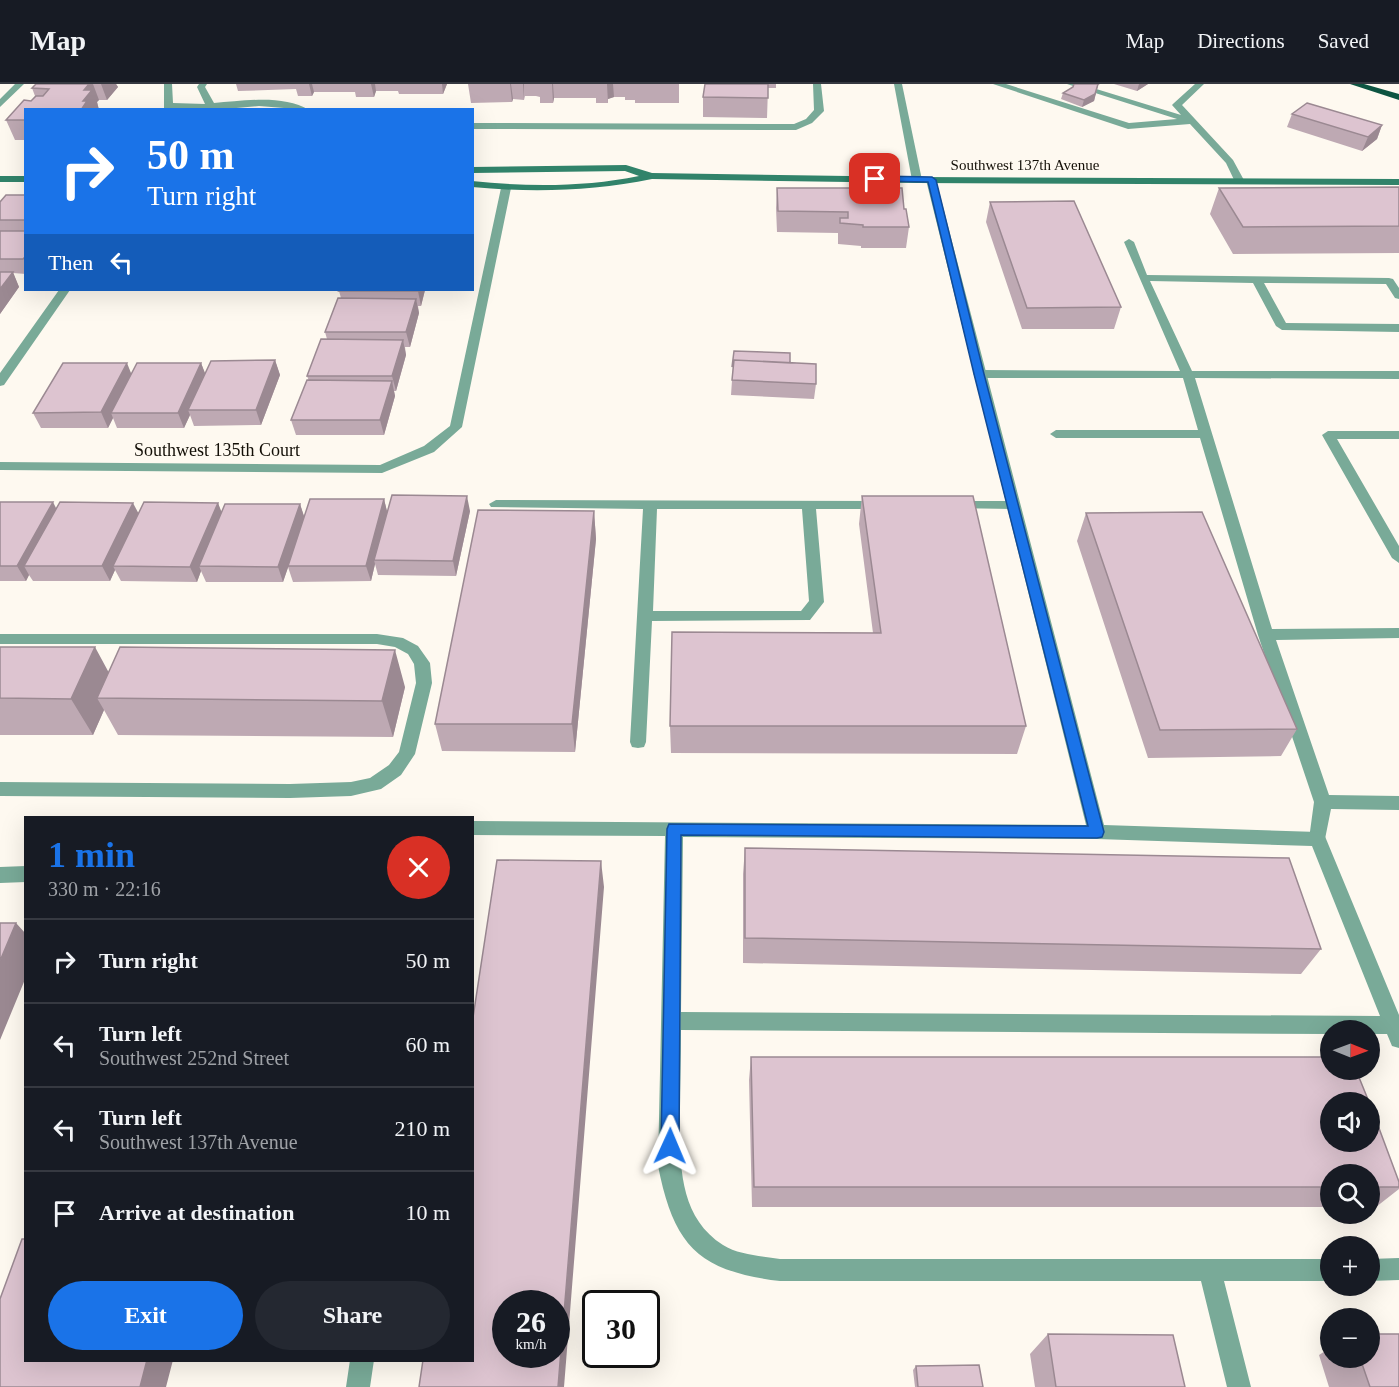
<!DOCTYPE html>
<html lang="en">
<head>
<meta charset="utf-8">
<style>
  :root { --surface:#171b24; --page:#242831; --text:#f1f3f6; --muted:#9ea1a6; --line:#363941; --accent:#1a73e8 }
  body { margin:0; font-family:Georgia,serif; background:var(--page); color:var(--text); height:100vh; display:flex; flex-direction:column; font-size:22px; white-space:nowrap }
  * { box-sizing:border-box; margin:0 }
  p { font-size:20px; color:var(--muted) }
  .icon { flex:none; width:33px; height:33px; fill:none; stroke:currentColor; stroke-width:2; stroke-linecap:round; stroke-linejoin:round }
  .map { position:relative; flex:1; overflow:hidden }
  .side { position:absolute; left:24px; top:732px; width:450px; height:546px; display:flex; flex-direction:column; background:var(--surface); border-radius:0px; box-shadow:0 6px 24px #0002 }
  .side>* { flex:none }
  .hud { position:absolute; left:24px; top:24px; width:450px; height:183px; border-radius:0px; box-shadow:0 6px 24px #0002; background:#1a73e8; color:#fff; overflow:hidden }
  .needle { width:39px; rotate:91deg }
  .buttons { position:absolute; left:1320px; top:936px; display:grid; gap:12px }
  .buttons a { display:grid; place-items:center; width:60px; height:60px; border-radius:50%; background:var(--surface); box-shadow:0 6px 24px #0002; font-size:30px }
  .speed { position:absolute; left:492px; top:1206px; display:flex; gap:12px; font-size:30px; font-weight:700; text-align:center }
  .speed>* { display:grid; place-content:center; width:78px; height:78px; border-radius:50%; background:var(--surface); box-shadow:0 6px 24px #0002; line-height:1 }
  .speed small { font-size:15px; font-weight:400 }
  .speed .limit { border:3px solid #111; border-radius:9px; background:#fff; color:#111 }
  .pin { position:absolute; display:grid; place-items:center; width:51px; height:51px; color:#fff; margin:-26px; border-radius:12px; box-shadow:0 3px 9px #0006 }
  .me { position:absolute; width:66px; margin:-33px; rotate:1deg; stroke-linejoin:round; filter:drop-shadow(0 0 4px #0008) }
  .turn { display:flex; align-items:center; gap:21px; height:126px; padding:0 24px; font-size:27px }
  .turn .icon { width:78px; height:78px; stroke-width:2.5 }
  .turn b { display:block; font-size:42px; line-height:51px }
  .then { display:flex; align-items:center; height:57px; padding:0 24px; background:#0003; gap:12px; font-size:22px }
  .round { display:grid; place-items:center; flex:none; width:63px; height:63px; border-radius:32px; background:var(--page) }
  .headline { display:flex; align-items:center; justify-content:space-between; height:102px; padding:0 24px }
  h1 { font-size:36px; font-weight:800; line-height:45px; color:var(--accent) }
  .action { display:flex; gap:12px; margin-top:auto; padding:12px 24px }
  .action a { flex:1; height:69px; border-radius:36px; background:var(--accent); color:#fff; font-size:24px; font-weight:800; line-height:69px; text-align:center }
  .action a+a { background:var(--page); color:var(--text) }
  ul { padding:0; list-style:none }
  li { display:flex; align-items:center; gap:18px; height:84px; padding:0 24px; border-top:2px solid var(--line) }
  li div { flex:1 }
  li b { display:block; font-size:22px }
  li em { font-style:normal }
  header { display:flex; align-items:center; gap:36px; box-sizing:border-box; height:84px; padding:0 30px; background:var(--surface); border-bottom:2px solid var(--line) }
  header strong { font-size:28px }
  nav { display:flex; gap:33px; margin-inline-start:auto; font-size:21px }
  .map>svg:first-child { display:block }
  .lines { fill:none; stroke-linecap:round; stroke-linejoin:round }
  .service { fill:#79aa98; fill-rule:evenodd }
  .minor { fill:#79aa98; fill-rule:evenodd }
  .tertiary { fill:#79aa98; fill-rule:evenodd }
  .secondary { fill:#31836a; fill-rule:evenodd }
  .trunk { fill:#0d5441; fill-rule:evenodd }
  .wall { fill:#bea9b3 }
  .shaded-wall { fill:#9b8992 }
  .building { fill:#ddc4d0; stroke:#9b8992; stroke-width:1.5; fill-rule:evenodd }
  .route { fill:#1a73e8; stroke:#114b97; stroke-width:1.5 }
  .labels { text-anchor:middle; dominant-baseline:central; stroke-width:5; stroke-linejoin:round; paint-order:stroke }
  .far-street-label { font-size:15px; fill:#130f07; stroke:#fef9f0 }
  .street-label { font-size:18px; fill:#130f07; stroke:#fef9f0 }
</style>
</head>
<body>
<header>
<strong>Map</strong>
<nav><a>Map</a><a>Directions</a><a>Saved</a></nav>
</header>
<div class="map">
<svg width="1399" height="1303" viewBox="0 0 1399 1303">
  <rect width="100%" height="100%" fill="#fef9f0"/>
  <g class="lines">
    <path class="service" d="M15,0h9l-24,23v-8z
      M164,0h8l1,19 32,1 -8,-17 2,-3h8l-2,3 9,16c29,-2 69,-9 95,7l-50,-4 -45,4h-50z
      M813,0h8l3,27 -12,12 -16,7 -324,-1v-6l322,1 12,-5 8,-9z
      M993,0h13l123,39 48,-4 -110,-35h13l101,31 -9,-10 2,-2 21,-19h9l-22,21 51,55 12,22 -9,2 -10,-21 -36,-39 -62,5z
      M1129,155l5,3 13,33 242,3 4,1 6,9v11l-4,-1 -9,-14 -122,-1 22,40 113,1v8l-117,-2 -6,-4 -23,-43 -103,-2 42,90h207v8l-204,-1 77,251 127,-1v10l-123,2 53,155 70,1v14l-68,-1 -7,35 -6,2 -6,-2 -3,-5 5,-37 -56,-167 -58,-197h-144l-6,-4 6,-4h142l-15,-52h-204l-6,-4 6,-4 201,1 -56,-129z
      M1328,347h71v8h-62l62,107v17l-7,-5 -70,-123z
      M496,416l388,1 7,4 -7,4h-68l8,93 -14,18 -158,1 -6,121 -2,5 -6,1 -6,-1 -2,-5 13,-233 -152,-2 -2,-3zM657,425h145l7,92 -8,10h-148z
      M954,417h59l7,4 -7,4 -64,-1 -2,-3z
      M26,782v16l-26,1v-16z"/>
    <path class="minor" d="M931,93l5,3 168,645 214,7 6,2 75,181v33l-7,-2 -5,-12h-17v-4h-40v4l-649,-4c0,28 -1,55 -1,83 0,47 -3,103 43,132 16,10 38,11 57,14h550v22h-106l27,106h-24l-26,-106h-421c-82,-10 -106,-35 -122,-115l7,-330 -193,-1v-14l614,4 -160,-645zM683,753l414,2 215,7 68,170 -699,-4z
      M506,101l5,3 -49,239 -28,25 -52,21 -382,-3v-8l380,3 44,-19 26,-20 51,-238z
      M59,206h11l-66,95 -4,1v-13z
      M0,550h377l26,4 15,8 12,17 2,20 -17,71 -14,21 -20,14 -30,7 -61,2 -290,-2v-14l290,2 61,-2 19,-4 19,-13 10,-13 17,-69 -2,-19 -6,-10 -13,-7 -18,-3h-377z
      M1399,1174v22l-29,1v-22z
      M350,1276h24l-4,27h-24z"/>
    <path class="tertiary" d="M894,0h8l20,96 -1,2 -9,-2z"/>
    <path class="secondary" d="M626,81l26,8 265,4 482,2v6l-482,-2 -265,-4c-59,12 -119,14 -180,8v-6c56,6 113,6 167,-5l-14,-5 -153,2v-6z
      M0,92h26v6h-26z"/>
    <path class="trunk" d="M1350,0h14l35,10v6z"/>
  </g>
  <path class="wall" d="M36,0h80l2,3 -11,13h-8l-2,2 2,8h-73v30h-11l-9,-20 25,-19 4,-5 -3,-8z
    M236,0h211l-4,10h-44l-1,-3h-22l-2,6h-18l-1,-5h-41l-2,4h-14l-2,-7 -58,2z
    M468,0h211v19h-44v-3h-10v-3h-11l-6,2v4h-12v-5h-42l-1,5h-13v-6l-4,-1h-11l-1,4 -11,-1 -1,3 -41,1z
    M705,0h71v4h-8l-1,30 -64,-1v-20z
    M1114,0h34l-11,7z
    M1098,1l-4,16 -12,6 -21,-8 2,-6 10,-6z
    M1292,30l90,11 -5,14 -15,12 -75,-24z
    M1399,103v66l-166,1 -23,-40 9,-26z
    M777,104l127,21 5,18 -3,21h-45v-2l-23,-2v-11l-61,-1 -1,-24z
    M26,111v79l-13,-1 6,14 -19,27v-112z
    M990,118l131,105 -7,22h-92l-36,-107z
    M340,206h85l-4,16h-3l1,7 -9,34h-5l1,8 -10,36h-2l1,5 -11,39h-88l-5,-15 18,-39 -2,-5 20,-37 -2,-7 16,-34 -2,-7z
    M734,267l56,12 26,21 -2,15 -83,-4z
    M275,276l5,15 -19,50 -67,1 -4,-11 -6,13h-67l-4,-10 -5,10h-67l-8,-15 98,-39 70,-11 4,11z
    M862,412l164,230 -9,28 -346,-1 -1,-27 203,-93 -14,-109z
    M384,415l3,13 83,-1 -14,65 -78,-1 -3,-11 -4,17 -78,1 -5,-15 -5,15h-77l-5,-11 -4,11 -76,-1 -6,-11 -5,11h-77l-4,-6 -3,6h-26v-79l56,7 82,4 80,-10 3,10 79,-9 4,13z
    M594,427l2,28 -21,213 -133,-1 -7,-27z
    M1086,429l211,216 -16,27 -133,2 -71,-217z
    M0,563l109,25 296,15 -12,50 -275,-2 -14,-25 -11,25h-93z
    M745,764l576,101 -20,25 -558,-11v-89z
    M751,973l579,117v33h-578l-3,-127z
    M1370,1103h29v2l-23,18h-6z
    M1048,1250l137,53h-150l-5,-33z
    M1330,1264v10h40l29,29h-70l-10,-32z
    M916,1282l67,21h-68l-2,-17z"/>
  <path class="shaded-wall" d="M89,0h4l6,16 -2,2 2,8h-18l3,-20z
    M101,0h15l2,3 -11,13z
    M309,0h3l2,8 -2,4z
    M371,0h4l1,7 -2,6z
    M442,0h5l-4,10z
    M510,0h1l2,15 -1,3z
    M523,0h1v16z
    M552,0h1l1,14 -1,5z
    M607,0h6l1,13 -6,2v4z
    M1098,0h2l-2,1 -4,16 -12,6 2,-7z
    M1139,0h9l-11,7z
    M1382,41l-5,14 -15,12 6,-14z
    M13,188l6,15 -19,27v-25z
    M418,206h7l-4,16 -3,-15z
    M416,215l3,14 -9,34 -4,-15z
    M403,256l3,15 -10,36 -4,-15z
    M275,276l5,15 -19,50 -5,-15z
    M127,279l6,15 -22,35 2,5 -5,10 -7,-16z
    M201,279l6,15 -19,32 2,5 -6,13 -6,-15z
    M392,297l3,15 -11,39 -4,-15z
    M467,412l3,15 -14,65 -3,-15z
    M384,415l4,16 -14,45 1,4 -4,17 -5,-15z
    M53,418l8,16 -37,48 5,9 -3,6 -9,-15z
    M133,419l8,15 -28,48 2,4 -5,11 -8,-15z
    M218,419l6,15 -25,48 2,5 -4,11 -7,-15z
    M300,420l5,15 -22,63 -5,-15z
    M594,427l2,28 -21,213 -3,-28z
    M95,563l20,37 -18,14 7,12 -11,25 -22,-36z
    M395,566l10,37 -12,50 -11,-36z
    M601,777l3,26 -40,500h-6z
    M16,839l10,11v43l-26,63v-79z
    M147,1276h26l-7,27h-26z"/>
  <path class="building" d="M36,0h53l-5,6h8l-9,11h4l-6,9h-55v10h-20l18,-20 7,1 5,-5h7l6,-7 -17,-1z
    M705,0h63v14l-65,-1z
    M1074,0h24l-3,10 -11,6 -21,-7 10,-6z
    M1307,19l75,22 -14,12 -76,-23z
    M1399,103v39l-156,1 -24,-39z
    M777,104h125l2,21h2l3,18h-46v-2l-23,-2v-5h8v-6l-70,-1z
    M6,111h20v25h-26v-18z
    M1074,117l47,106 -94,1 -37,-106z
    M0,147h26v25l-3,3h-23z
    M0,188h13l-13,17z
    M340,206h78v1h-79z
    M338,214l78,1 -10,33h-81z
    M321,255l82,1 -11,36h-85z
    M734,267l56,2v10l-56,-3 -2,7z
    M275,276l-19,50h-68l23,-49z
    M734,276l82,4v20l-84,-4z
    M63,279h64l-26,49 -68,1z
    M137,279h64l-23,50h-67z
    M307,296l85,1 -12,39h-89z
    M392,411l75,1 -14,65 -79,-1z
    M862,412h111l53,230h-356l2,-94 209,1z
    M310,415h74l-18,67h-78z
    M0,418h53l-36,64h-17z
    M60,418l73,1 -31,63h-78z
    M144,418l74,1 -28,64 -77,-1z
    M225,420h75l-22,63 -79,-1z
    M478,426l116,1 -22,213h-137z
    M1202,428l95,217 -137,1 -74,-217z
    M0,563h95l-24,52 -71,-1z
    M120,563l275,3 -13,51 -285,-3z
    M745,764l544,10 32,91 -576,-11z
    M497,776l104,1 -43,526h-139l4,-27h49v-336zM506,1220h50v50h-50z
    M0,839h16l-16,38z
    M751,973h579v13h26l13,32h-39v40h40v-38l29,78v5h-29v-13h-40v13h-576z
    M22,1155h4v121h121l-7,27h-140v-88z
    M1048,1250l125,1 12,52h-129z
    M1370,1250h29v53h-29l-10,-29h10z
    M979,1281l4,22h-65l-2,-21z"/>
  <path class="route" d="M875,92l57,1 4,3 48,194 120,458 -2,5 -5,1 -416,-3 -2,311 -3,6 -6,2 -6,-2 -3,-6 6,-317 2,-5 419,2 -114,-452 -46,-192 -56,-1v-4z"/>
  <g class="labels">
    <g class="far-street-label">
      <text x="1025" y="81">Southwest 137th Avenue</text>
    </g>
    <g class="street-label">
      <text x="217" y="366">Southwest 135th Court</text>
    </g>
  </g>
</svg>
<div class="buttons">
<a><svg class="needle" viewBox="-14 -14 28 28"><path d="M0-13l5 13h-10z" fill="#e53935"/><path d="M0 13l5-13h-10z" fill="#9ea1a6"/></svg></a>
<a><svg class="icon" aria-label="sound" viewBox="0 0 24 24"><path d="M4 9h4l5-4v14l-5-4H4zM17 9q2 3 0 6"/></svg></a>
<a><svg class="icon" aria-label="search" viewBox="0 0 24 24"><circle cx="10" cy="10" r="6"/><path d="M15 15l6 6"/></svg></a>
<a>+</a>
<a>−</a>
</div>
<div class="speed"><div>26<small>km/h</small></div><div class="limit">30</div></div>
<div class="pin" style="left:875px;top:95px;background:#d93025"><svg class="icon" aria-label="arrive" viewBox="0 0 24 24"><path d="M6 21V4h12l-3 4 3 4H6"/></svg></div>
<svg class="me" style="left:670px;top:1062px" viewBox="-20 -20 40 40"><path d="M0-17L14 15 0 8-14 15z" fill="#1a73e8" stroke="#fff" stroke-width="4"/></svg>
<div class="hud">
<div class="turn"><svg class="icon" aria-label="right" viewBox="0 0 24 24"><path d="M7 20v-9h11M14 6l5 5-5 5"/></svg><div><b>50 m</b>Turn right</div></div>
<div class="then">Then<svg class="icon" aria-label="left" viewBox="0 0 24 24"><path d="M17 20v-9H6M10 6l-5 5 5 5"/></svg></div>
</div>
<section class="side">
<div class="headline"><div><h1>1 min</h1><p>330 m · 22:16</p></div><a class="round" style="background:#d93025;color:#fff"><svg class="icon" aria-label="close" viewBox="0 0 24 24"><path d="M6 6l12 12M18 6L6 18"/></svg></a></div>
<ul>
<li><svg class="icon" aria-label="right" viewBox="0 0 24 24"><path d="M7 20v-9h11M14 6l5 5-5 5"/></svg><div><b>Turn right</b></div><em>50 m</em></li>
<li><svg class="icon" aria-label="left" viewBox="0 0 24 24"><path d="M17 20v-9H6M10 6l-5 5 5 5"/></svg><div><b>Turn left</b><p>Southwest 252nd Street</p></div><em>60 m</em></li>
<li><svg class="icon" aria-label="left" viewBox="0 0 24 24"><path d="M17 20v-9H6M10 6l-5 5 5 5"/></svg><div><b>Turn left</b><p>Southwest 137th Avenue</p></div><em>210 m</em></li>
<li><svg class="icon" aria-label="arrive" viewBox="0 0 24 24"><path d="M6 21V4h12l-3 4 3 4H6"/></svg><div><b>Arrive at destination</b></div><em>10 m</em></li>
</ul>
<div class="action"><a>Exit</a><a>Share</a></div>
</section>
</div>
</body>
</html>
